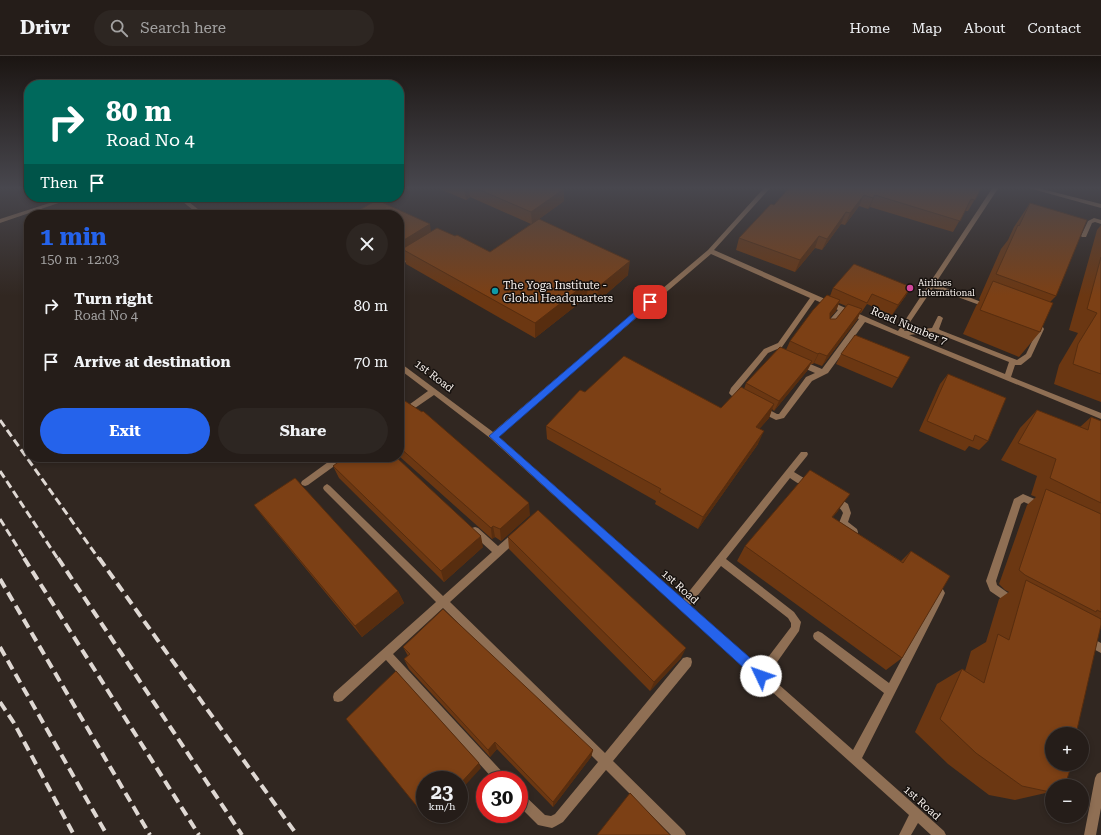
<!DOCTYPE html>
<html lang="en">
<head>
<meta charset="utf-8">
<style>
  :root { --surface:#251d19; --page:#2d2622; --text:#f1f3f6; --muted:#a3a2a2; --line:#423b38; --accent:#2563eb }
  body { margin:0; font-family:"Roboto Serif",serif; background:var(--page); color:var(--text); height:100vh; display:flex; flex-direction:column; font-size:15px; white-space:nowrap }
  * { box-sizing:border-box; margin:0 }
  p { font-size:13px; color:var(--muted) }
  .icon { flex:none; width:22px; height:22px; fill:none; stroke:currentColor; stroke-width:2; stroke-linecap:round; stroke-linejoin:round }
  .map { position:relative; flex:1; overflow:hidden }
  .side { position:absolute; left:24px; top:154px; width:380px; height:252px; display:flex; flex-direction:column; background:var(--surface); border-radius:16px; box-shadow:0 2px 6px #0003,0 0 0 1px var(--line) }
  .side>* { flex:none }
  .guide { position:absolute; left:24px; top:24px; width:380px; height:122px; border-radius:16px; box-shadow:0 2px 6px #0003,0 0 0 1px var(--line); background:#00695c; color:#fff; overflow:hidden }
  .fabs { position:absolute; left:1045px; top:671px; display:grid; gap:8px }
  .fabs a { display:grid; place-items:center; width:44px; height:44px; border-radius:50%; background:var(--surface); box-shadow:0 2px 6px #0003,0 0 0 1px var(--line); font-size:20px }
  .speed { position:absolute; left:416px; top:715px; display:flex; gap:8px; font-size:20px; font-weight:700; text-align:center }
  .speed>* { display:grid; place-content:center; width:52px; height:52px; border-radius:50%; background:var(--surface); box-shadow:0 2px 6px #0003,0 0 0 1px var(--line); line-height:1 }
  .speed small { font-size:10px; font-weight:400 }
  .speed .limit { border:6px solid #d22; background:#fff; color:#111 }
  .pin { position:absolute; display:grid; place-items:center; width:34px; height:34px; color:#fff; margin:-17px; border-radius:8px; box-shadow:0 2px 6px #0006 }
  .me { position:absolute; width:44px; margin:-22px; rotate:312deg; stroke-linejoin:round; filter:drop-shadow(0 0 3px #0008) }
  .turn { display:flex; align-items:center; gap:14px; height:84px; padding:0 16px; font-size:18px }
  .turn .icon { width:52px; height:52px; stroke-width:2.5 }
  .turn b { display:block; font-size:28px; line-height:34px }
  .then { display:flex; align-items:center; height:38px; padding:0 16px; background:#0003; gap:8px; font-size:15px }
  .round { display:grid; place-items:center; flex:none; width:42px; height:42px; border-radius:21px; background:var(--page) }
  .summary { display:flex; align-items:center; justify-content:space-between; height:68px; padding:0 16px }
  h1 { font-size:24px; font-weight:700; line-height:30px; color:var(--accent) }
  .primary-button { display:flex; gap:8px; margin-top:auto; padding:8px 16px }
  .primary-button a { flex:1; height:46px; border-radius:24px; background:var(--accent); color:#fff; font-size:16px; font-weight:700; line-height:46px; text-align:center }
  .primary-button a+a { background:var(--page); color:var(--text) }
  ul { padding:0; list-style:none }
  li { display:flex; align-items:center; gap:12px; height:56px; padding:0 16px }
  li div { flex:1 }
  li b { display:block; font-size:15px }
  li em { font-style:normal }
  header { display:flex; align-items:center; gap:24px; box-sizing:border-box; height:56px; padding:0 20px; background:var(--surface); border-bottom:1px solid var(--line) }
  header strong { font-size:19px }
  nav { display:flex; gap:22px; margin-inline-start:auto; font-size:14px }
  .search { width:280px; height:36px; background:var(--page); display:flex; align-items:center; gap:10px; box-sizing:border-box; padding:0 14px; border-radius:22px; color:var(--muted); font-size:15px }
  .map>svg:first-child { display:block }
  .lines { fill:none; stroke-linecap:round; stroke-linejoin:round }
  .minor { fill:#8f6f54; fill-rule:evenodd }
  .tertiary { fill:#8f6f54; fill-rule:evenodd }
  .rail-far1 { stroke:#dfd8d3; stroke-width:3; stroke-dasharray:8 4; stroke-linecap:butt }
  .rail { stroke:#dfd8d3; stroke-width:4; stroke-dasharray:10 5.5; stroke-linecap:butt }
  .wall { fill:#6b3712; fill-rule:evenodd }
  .shaded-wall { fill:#572d0f }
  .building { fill:#7c4015; stroke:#572d0f }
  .route { fill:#2563eb; stroke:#184099 }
  .hotel-dot { fill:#d1479c; stroke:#16110e; stroke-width:1.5 }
  .culture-dot { fill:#0f9aa8; stroke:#16110e; stroke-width:1.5 }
  .labels { text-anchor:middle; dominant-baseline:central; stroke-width:3; stroke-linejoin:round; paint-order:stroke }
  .far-poi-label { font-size:9px; fill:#f9f2ee; stroke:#16110e; text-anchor:start }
  .poi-label { font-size:11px; fill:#f9f2ee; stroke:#16110e; text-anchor:start }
  .street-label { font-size:11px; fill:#f9f2ee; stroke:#16110e }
</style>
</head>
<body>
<header>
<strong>Drivr</strong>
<div class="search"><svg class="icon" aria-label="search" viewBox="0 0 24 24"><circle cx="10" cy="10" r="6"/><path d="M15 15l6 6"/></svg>Search here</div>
<nav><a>Home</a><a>Map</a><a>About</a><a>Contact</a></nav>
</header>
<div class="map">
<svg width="1101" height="779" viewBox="0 0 1101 779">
  <rect width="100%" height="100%" fill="#312721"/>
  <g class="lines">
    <path class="minor" d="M765,131h6l-57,63 184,81 95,-144h6l-64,97 54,21v2h-4l-52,-19 -29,43 28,-3 6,-12h2l3,2 -4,11 1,1 77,30 9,-6 12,-25 -7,-6 3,-2c5,1 8,4 10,8l-13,28 -10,8h-6l-4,12 90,36v6l-236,-97 -37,51 -16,8 -28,37 -8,2 -18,-9 -1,-2 1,-2h6l13,7h2l27,-37 9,-4 -18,-8 -1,-2 1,-2h6l19,8 37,-50 -16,-7 -13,16h-4v-4l12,-14 -23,-10 -33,47 -14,6 -31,38 9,8 -4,3c-4,-2 -10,-5 -13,-9l2,-5 33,-39 14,-6 32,-45 -99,-44 -213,182 185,163 118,-147h6l1,2 -1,2 -13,16 18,11 1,2 -1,2c-7,2 -16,-5 -22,-9l-64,81 68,53 7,10 -2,9 -31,44 85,75 31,-57 -70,-54 -1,-3 1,-3 4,-2 4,2 67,50 45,-85 1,-5 -4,-8 2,-3 3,-1 3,1 6,11 -4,9 -79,156 82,73 2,4h-15l-13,-12 -7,12h-12l10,-20 -419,-377 -56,-43 -35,24v-7l29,-21 -29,-22v-7l94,70 215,-182zM934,276l75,30 -4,12 -96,-39zM721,510l67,52 3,5v4l-31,41 -70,-63z
      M68,141h8l-76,26v-4z
      M177,141h6l22,18h-6z
      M1094,162l7,2v4l-6,-2 -3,1 -6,14h-4l-1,-1 7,-15z
      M414,197l2,1v2l-17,10v-5z
      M335,401h10l-1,2 -36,26 -3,1 -3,-1 -1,-2 1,-2z
      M327,428l3,2 113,110 49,-44 -20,-18 -1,-3 1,-3 3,-1 3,1 20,18 16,-14 3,-1 3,1 1,3 -1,3 -70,64 155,151 78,-95 4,-1 4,1 1,4 -1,4 -78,95 71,70 2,4h-15l-65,-65 -43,52 -7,4 -4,2 -14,-3 -19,-19v-14l4,2 22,21 6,1 4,-2 43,-52 -155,-154 -50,46 113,122 2,4h-14l-108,-120 -44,41 -4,1 -4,-1 -1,-4 1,-4 102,-91 -112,-112 -1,-2 1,-2z
      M833,438l15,10 3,9 -3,9 9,7 1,3 -1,3c-7,2 -15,-6 -18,-12l4,-10c-3,-7 -11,-9 -14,-15l1,-3z
      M1023,438l21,9 1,3 -1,3 -3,1 -17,-8 -3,2 -25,77 1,4 18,13 2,3 -2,3 -3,2 -22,-15 -4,-10 27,-79 1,-3z
      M1088,580l13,7v10l-17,-9 -1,-3 1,-3z
      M1101,716v36l-5,27h-12l11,-57 2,-4z"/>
    <path class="tertiary" d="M1025,131h9l67,17v4z"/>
    <path class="rail-far1" d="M0,364l99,139
      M0,415l58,88
      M0,463l25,40"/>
    <path class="rail" d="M24,502l175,277
      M58,502l184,277
      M99,502l198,277
      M0,523l150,256
      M0,591l107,188
      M0,646l14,21 60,112"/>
  </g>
  <path class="wall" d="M442,131h116l6,14 -25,18 89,56 -31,27 -10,-5 -52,41 -129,-74 -2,-8 -5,3v-44l32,17 59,20 41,-28 -61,-27 -4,3 -24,-10z
    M790,131h192l-14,24h-3l-12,21 -83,-25 -2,2 -9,-3 -14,19 -4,-1 -19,26 -7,-2 -20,24 -59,-22 3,-12 35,-33z
    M1030,147l26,93 -6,6 -10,30 -21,25 -56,-23 13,-28 4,-6 -1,-1 22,-50 7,-9 6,-13z
    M1101,169v177l-47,-18 5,-19 19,-32 -9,-3 28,-100z
    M911,231l-6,10 -13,18 -25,-11 -6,9h-1l-3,7 -35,46 -8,-3 -1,1h-2l-4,7 -33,40 -2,-2 -3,9 -10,11 -1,15 -60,85 -43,-25 1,-3 -109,-62 -1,-13 39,-34 136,16 23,-19 2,-6 40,-33 4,-9 40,-45 3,-8zM839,247l7,3 -10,13h-6v-2l6,-6z
    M841,298l57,24 -6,10 -56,-24z
    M948,318l40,67 -9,9 -10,-4 -4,5 -46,-20 21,-47z
    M399,344l1,4 130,111 -29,26 -6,-4 -3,2 -93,-83z
    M1037,354l43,17 11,-10 10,4v205l-51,166 -35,8 -26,-5 -41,-31 -33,-32 22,-48 25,-15 3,2 6,-20 15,-9 13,-43 10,-7 -4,-2 -6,-6 28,-79 9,-8 -5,-2 6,-19 -36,-16 19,-32z
    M333,410l150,81 -39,35 -105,-104z
    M254,449l144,86 6,12 -42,34 -98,-119z
    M838,455l-6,6 69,44 10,-10 -9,107 -16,12 -149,-109 8,-15z
    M508,481l173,121 -31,33 -141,-142z
    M403,591l190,103 -2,7 -38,50 -56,-58 -7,8 -81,-88 -5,-10 4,-3z"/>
  <path class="shaded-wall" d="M466,131h3l1,10 -4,3 -2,-12z
    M564,133v12l-32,23 -1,-12z
    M864,139l-5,11 -14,19 5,-12z
    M875,139l-5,12 -2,2 5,-11z
    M846,156l-5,12 -19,26 5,-11z
    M430,168l2,15 -30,10 2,7 -5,3v-16z
    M819,180l-4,12 -20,24 5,-12z
    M630,205l-2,14 -31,27 1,-15z
    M588,226l-1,15 -52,41v-15z
    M911,231l-6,10 -13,18 6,-10z
    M840,244l-4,11 -11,12 5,-10z
    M862,253l-5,11 -35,46 5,-10z
    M819,297l-5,10 -1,1 5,-10z
    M812,305l-5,10 -33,40 5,-10z
    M774,348l-5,14 -19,22 6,-13z
    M764,375l-6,13 -60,85 5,-12z
    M850,438l-12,17 -18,22 12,-16z
    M529,447l1,12 -29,26 -1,-12z
    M493,470l2,11 -3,2 -1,-11z
    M481,480l2,11 -39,35 -3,-11z
    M398,535l6,12 -42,34 -7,-11z
    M686,592l-5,10 -31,33 4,-9z
    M495,686l2,7 -7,8 -2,-7z
    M593,694l-2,7 -38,50v-5z
    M479,707l2,5 -22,24v-7z
    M433,758h6l-7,8 -4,-2z"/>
  <path class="building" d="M473,131h85l6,2 -33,23z
    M790,131h192l-7,13 -4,-1 -11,22 -85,-26 -2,3 -9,-3 -14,18 -4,-1 -19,27 -8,-3 -19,24 -61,-22 32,-34 3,1z
    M377,144l53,24 -31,19v-28h-48z
    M1030,147l57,17 -31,76 -60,-22 22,-49 1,1z
    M539,163l91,42 -32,26 -10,-5 -53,41 -133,-74 35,-21 18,8 2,-1 33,17z
    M1101,201v117l-28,-10 5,-20 19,-31 -10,-4z
    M854,208l57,23 -13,18 -26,-11 -5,9 -34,-15z
    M993,225l60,22 -13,29 -60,-22z
    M827,239l13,5 -10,13v6h6l12,-15 14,5 -35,47 -8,-3 -1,1 -28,-13 23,-31z
    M855,279l55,22 -12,21 -57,-24z
    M780,291l32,14 -33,40 -33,-18z
    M624,300l97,52 20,-21 33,17 -18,23 8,4 -61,86 -44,-25 2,-3 -115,-63 34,-36 5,2z
    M948,318l58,24 -18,43 -13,-6 -2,6 -46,-20z
    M405,345l17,11 1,-1 106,92 -29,26 -7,-3 -2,2 -92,-81v-43z
    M1037,354l51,20 3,-13 10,4v82l-51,-25 6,-19 -38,-16z
    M345,401h51l85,79 -40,35 -108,-105z
    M810,414l40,24 -18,23 71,46 8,-12 39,25 -48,82 -157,-112z
    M295,422l103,113 -43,35 -101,-121z
    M1046,433l55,25v98l-4,-2 -1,2 -71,-37 -6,-5z
    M538,454l148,138 -32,34 -146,-145z
    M1026,524l75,39v6l-25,109h-24v30h20l-7,21 -2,1h-11v5l-2,1 -28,-6 -46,-33 -36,-34 22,-50 22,14 14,-49 11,6z
    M443,553l150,141 -40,52 -58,-60 -7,8 -84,-91 6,-5 -7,-7z
    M396,615l83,92 -20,22v-5h-34v34h8l-5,6 -82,-101z
    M630,737l40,42h-73z"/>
  <linearGradient id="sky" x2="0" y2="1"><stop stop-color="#1b1512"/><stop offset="0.55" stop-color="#48474e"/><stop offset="1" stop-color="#48474e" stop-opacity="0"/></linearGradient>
  <rect width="1101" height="240" fill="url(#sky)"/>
  <path class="route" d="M647,245l7,1 -155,135 266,234 2,5 -2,4 -4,2 -4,-2 -268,-244z"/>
  <circle class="hotel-dot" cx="910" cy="232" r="4"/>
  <circle class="culture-dot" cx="495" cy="235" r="4"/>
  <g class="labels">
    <g class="far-poi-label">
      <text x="918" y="227">Airlines<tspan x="918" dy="10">International</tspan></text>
    </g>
    <g class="poi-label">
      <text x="503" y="229">The Yoga Institute -<tspan x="503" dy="13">Global Headquarters</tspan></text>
    </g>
    <g class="street-label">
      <text transform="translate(909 270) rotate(23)">Road Number 7</text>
      <text transform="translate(434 320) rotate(37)">1st Road</text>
      <text transform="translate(680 531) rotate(42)">1st Road</text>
      <text transform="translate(922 747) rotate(42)">1st Road</text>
    </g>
  </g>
</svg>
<div class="fabs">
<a>+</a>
<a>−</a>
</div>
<div class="speed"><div>23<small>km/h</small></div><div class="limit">30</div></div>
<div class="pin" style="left:650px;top:246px;background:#d93025"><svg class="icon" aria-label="arrive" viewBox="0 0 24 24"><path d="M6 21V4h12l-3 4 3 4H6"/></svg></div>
<svg class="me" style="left:761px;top:620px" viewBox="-20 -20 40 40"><circle r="19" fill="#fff"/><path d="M0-13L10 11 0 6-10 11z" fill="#2563eb"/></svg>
<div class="guide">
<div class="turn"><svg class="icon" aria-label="right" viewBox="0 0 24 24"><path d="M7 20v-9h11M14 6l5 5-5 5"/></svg><div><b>80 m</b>Road No 4</div></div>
<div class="then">Then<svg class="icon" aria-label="arrive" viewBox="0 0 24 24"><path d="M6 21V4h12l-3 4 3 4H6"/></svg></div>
</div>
<section class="side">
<div class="summary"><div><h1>1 min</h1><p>150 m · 12:03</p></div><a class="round"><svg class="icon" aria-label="close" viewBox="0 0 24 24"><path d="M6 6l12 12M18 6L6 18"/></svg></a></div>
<ul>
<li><svg class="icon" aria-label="right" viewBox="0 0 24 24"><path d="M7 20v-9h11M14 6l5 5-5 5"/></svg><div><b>Turn right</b><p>Road No 4</p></div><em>80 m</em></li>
<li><svg class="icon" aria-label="arrive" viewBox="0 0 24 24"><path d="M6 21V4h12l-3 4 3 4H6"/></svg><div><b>Arrive at destination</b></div><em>70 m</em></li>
</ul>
<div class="primary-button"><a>Exit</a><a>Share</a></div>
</section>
</div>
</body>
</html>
